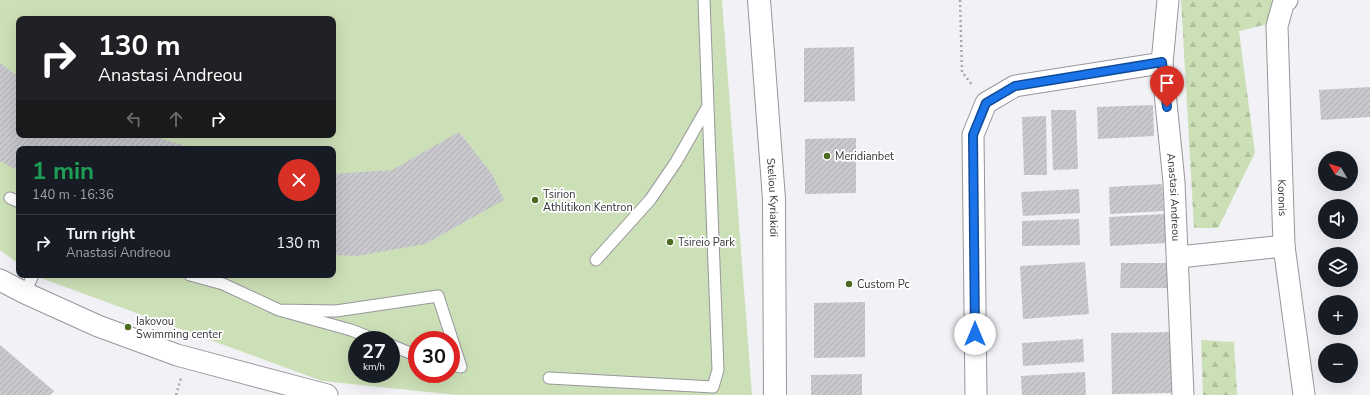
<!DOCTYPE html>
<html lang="en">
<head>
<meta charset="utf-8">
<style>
  :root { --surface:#171b24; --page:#242831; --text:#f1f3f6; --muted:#9ea1a6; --line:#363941 }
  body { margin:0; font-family:"Nunito Sans",sans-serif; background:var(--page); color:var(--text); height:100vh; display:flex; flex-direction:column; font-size:15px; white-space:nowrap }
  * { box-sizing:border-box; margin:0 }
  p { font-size:13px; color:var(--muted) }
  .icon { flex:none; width:22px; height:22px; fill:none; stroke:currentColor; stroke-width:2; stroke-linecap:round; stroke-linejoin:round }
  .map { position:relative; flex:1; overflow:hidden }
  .side { position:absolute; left:16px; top:146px; width:320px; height:132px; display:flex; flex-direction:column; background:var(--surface); border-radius:8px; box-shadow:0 4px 16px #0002 }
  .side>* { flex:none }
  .banner { position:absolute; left:16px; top:16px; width:320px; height:122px; border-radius:8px; box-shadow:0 4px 16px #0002; background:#202124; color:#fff; overflow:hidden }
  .needle { width:26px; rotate:308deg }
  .buttons { position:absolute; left:1318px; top:151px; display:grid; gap:8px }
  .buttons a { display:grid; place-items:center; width:40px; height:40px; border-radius:50%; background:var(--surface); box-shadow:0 4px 16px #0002; font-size:20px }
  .speed { position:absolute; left:348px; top:331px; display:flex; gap:8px; font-size:20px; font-weight:700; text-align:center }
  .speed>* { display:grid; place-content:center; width:52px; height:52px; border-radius:50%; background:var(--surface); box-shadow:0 4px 16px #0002; line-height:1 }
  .speed small { font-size:10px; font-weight:400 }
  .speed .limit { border:6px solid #d22; background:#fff; color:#111 }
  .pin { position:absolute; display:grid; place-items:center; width:34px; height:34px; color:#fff; margin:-41px -17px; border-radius:50% 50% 50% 0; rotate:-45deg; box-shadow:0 0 4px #0007 }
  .pin .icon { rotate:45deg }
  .me { position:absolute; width:44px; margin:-22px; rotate:0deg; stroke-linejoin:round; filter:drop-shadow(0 0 3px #0008) }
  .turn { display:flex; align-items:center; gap:14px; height:84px; padding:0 16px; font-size:18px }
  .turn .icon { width:52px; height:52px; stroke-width:2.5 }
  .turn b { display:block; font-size:28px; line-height:34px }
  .lanes { display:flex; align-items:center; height:38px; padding:0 16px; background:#0003; justify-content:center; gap:20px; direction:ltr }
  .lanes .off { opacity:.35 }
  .round { display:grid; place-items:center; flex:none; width:42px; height:42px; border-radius:21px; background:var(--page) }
  .summary { display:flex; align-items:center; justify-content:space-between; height:68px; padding:0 16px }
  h1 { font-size:24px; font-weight:700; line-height:30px; color:#1e9e55 }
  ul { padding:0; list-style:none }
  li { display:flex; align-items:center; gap:12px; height:56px; padding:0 16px; border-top:1px solid var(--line) }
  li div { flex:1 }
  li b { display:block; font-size:15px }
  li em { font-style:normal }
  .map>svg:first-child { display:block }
  .forest { fill:url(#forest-firs) }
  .pitch { fill:#cce0b7; fill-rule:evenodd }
  .building { fill:url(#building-hatch) }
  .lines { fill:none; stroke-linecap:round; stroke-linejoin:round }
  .lane-casing { stroke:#98969c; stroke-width:13 }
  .street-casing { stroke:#98969c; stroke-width:23 }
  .secondary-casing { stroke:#98969c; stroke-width:24 }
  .path { stroke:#a9a8ac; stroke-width:2.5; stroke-dasharray:2 3; stroke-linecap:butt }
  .lane { stroke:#fff; stroke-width:11 }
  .street { stroke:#fff; stroke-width:21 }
  .secondary { stroke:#fff; stroke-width:22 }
  .route-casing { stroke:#114b97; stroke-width:10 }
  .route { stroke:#1a73e8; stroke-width:7 }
  .poi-dot { fill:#4d6c22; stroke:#fff; stroke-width:1.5 }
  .labels { text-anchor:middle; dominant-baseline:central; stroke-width:3.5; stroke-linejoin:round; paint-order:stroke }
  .poi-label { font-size:11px; fill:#363538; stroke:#fff; text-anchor:start }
  .street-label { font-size:11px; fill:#363538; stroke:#fff }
</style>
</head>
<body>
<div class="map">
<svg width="1370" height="395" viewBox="0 0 1370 395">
  <defs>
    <pattern id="forest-firs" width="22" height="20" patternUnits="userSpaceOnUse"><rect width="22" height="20" fill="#cce0b7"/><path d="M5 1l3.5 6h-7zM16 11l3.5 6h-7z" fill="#b0c19e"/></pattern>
    <pattern id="building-hatch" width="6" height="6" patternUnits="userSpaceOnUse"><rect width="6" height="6" fill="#c9c8cd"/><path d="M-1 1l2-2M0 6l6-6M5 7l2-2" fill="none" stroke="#adacb1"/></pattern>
  </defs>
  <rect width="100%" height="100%" fill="#f2f1f6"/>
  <path class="forest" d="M1181,0h108l-21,24 -29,7 16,122 -37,75h-24z
    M1201,340l33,2 3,53h-34z"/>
  <path class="pitch" d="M0,0h722l30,395h-295l-135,-14 -284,-104 -3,-2h298v-126h-314v115l-19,-14zM19,19h314v116h-314zM357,340h34v34h-34zM417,340h34v34h-34z"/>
  <path class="building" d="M854,47l1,54 -51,1v-54z
    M0,63l19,14v58h130l47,14h-177v22l-19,-10z
    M1370,87v30l-49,3 -2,-30z
    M1153,105l1,31 -56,3 -1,-32z
    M1051,110h25l2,59 -25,1z
    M1046,116l1,59h-23l-2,-58z
    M459,132l33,42 12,26 -79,44 -68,12 -24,-1v-81l59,-4z
    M856,138v55l-51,1v-55z
    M1162,184l2,27 -54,3 -1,-27z
    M1079,189l1,24 -57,3 -2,-24z
    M1164,214l2,29 -56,3 -1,-29z
    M1079,219l1,26 -58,1v-25z
    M1085,262l4,52 -66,5 -3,-53z
    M1121,263h47l-1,25h-47z
    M865,302v55l-51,1v-55z
    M1173,332v61l-61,1 -1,-61z
    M1083,339l1,23 -61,4 -1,-23z
    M0,345l54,46 -4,4h-50z
    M1085,372l1,23h-64l-1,-19z
    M862,374v21h-51v-20z"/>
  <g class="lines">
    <defs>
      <path id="lane" d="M10,198l9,4
        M596,260l54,-60 26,-38 32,-56
        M190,275l33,9 56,26 72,20 26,10
        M25,293l8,-18
        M279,310l57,1 102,-15 23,71 -10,-2
        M391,345l26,11
        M549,378l164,9 5,-17 -14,-370"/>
      <g id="street">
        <path id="s1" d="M1168,0l-6,63 12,119 9,213"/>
        <path id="s2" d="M1287,0l-3,1 -7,25 7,220 20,149"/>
        <path d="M1179,257l105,-11"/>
        <path d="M0,280l25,13 73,33 79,29 150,40"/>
        <path d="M976,395l-3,-260 13,-32 29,-17 147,-23"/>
      </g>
      <g id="secondary">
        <path id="s3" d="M759,0l15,199 1,196"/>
      </g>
    </defs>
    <use href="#lane" class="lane-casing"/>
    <use href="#street" class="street-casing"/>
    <use href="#secondary" class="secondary-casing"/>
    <path class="path" d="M960,0l2,72 11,14
      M176,395l5,-17"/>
    <use href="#lane" class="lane"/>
    <use href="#street" class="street"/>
    <use href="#secondary" class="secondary"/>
  </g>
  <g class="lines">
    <defs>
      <path id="route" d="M975,334l-2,-199 13,-32 29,-17 147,-24 5,45"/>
    </defs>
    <use href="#route" class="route-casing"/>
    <use href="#route" class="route"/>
  </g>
  <g class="poi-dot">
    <circle cx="827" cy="156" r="4"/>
    <circle cx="535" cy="200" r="4"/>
    <circle cx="670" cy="242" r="4"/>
    <circle cx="849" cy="284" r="4"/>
    <circle cx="128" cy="327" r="4"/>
  </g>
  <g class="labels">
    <g class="poi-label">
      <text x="835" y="156">Meridianbet</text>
      <text x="543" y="194">Tsirion<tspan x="543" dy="13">Athlitikon Kentron</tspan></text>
      <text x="678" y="242">Tsireio Park</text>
      <text x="857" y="284">Custom Pc</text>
      <text x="136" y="321">Iakovou<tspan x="136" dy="13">Swimming center</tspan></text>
    </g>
    <g class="street-label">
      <text stroke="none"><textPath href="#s3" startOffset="198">Steliou Kyriakidi</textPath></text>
      <text stroke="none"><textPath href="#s1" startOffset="198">Anastasi Andreou</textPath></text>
      <text stroke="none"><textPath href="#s2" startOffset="201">Koronis</textPath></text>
    </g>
  </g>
</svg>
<div class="buttons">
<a><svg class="needle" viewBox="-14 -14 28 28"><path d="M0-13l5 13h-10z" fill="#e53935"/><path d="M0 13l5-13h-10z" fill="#9ea1a6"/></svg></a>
<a><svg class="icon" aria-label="sound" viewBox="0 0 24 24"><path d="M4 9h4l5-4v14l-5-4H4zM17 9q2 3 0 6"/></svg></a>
<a><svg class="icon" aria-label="layers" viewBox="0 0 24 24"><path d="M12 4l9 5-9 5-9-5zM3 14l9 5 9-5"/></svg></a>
<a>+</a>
<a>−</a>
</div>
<div class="speed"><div>27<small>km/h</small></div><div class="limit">30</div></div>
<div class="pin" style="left:1167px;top:107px;background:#d93025"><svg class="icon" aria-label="arrive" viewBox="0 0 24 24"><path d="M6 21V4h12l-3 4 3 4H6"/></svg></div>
<svg class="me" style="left:975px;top:334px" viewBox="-20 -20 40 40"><circle r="19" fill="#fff"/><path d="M0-13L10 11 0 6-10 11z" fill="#1a73e8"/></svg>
<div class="banner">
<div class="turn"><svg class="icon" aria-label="right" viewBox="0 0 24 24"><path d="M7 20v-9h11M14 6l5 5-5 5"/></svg><div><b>130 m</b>Anastasi Andreou</div></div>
<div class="lanes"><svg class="icon off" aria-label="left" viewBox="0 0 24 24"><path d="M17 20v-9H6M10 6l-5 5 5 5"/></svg><svg class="icon off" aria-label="ahead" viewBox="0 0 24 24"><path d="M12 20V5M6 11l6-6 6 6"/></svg><svg class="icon" aria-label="right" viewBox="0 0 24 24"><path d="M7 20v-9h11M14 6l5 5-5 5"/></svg></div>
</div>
<section class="side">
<div class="summary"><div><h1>1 min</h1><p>140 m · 16:36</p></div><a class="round" style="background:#d93025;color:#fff"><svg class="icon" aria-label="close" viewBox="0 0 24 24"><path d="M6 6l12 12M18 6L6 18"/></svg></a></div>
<ul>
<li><svg class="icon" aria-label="right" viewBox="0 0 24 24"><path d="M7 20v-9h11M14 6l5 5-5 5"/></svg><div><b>Turn right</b><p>Anastasi Andreou</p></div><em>130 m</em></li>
</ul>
</section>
</div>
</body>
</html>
